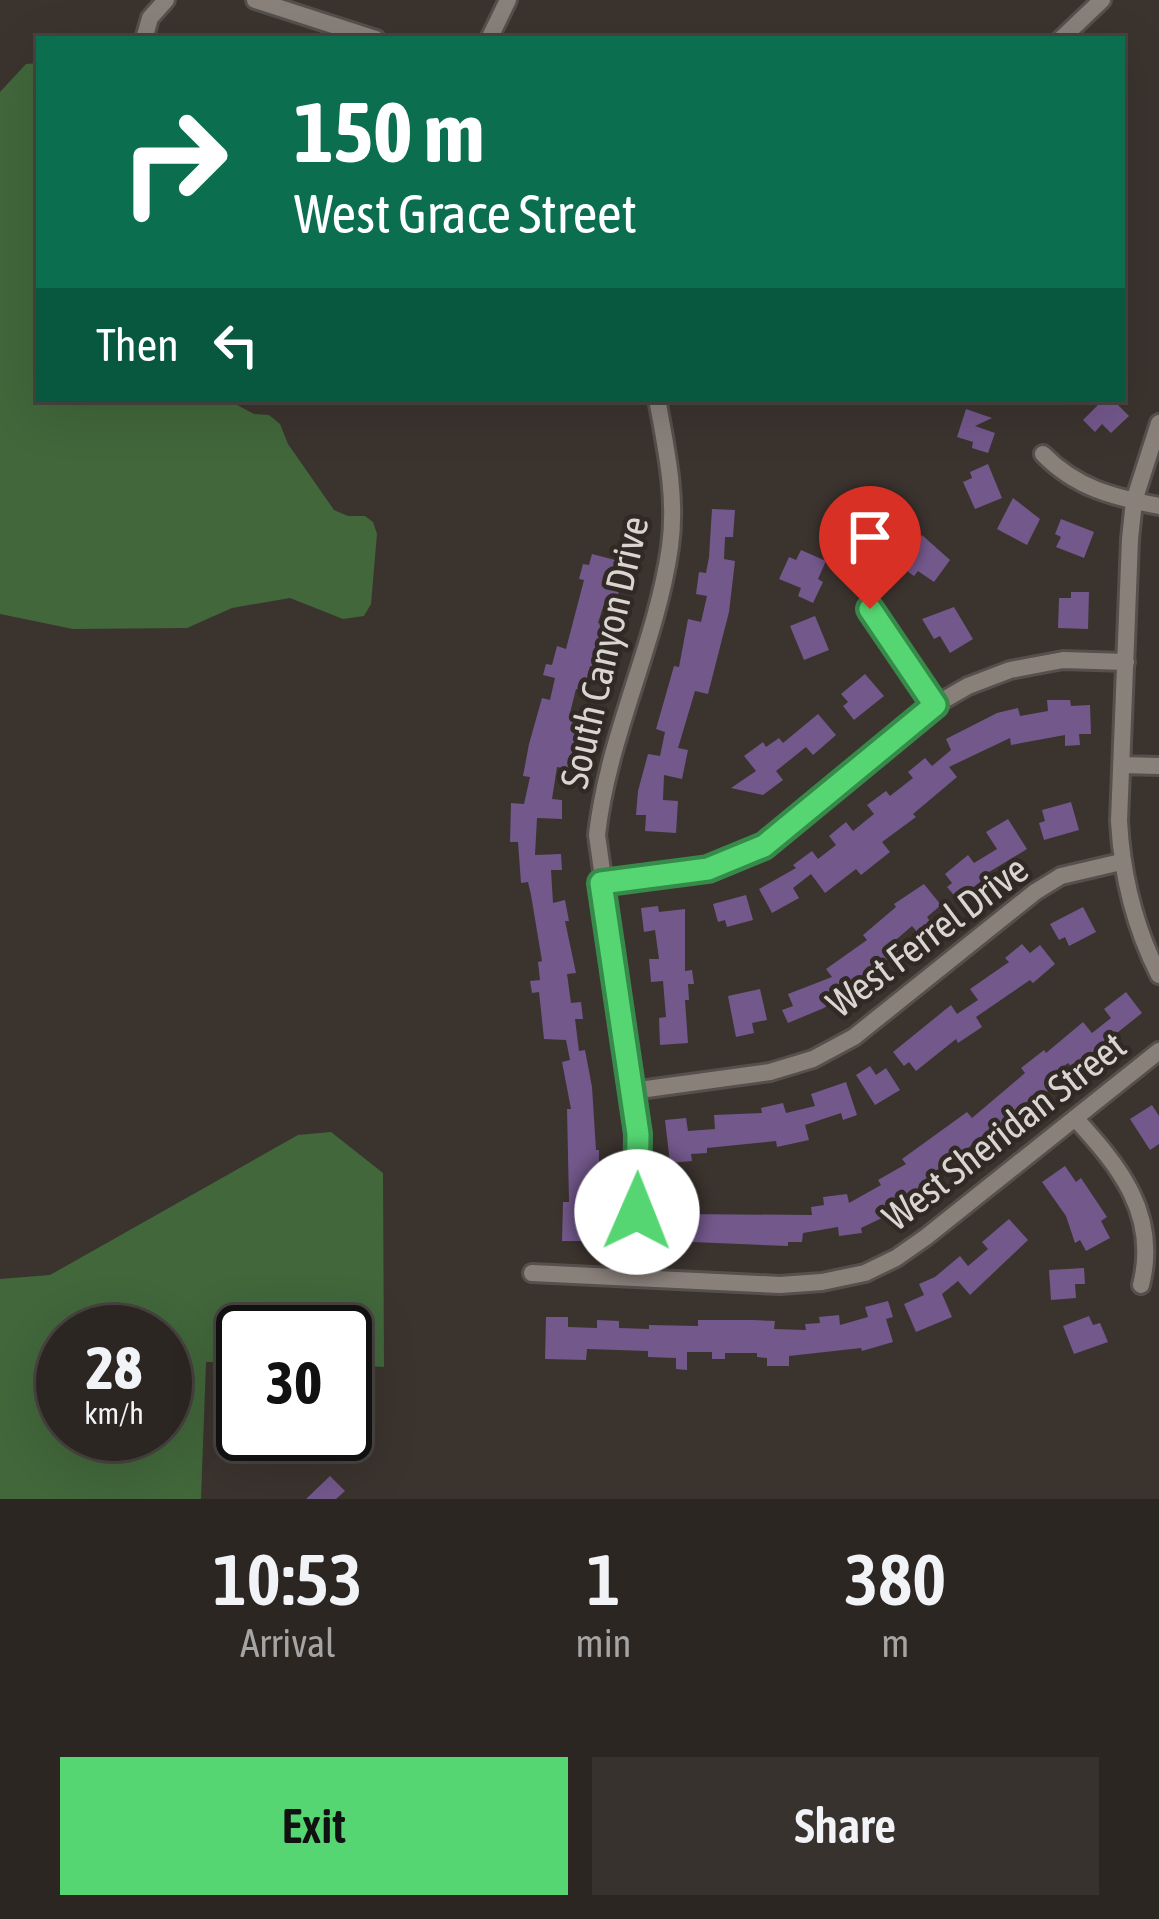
<!DOCTYPE html>
<html lang="en">
<head>
<meta charset="utf-8">
<style>
  :root { --surface:#2c2622; --page:#38322f; --text:#f1f3f6; --muted:#a6a5a5; --line:#484340; --accent:#55d672 }
  body { margin:0; font-family:"Asap Condensed",sans-serif; background:var(--page); color:var(--text); height:100vh; display:flex; flex-direction:column; font-size:45px; white-space:nowrap }
  * { box-sizing:border-box; margin:0 }
  p { font-size:39px; color:var(--muted) }
  .icon { flex:none; width:66px; height:66px; fill:none; stroke:currentColor; stroke-width:2; stroke-linecap:round; stroke-linejoin:round }
  .map { position:relative; height:1499px; overflow:hidden }
  .details { display:flex; flex-direction:column; background:var(--surface); flex:1 }
  .details>* { flex:none }
  .banner { position:absolute; left:36px; top:36px; width:1089px; height:366px; border-radius:0px; box-shadow:0 12px 48px #0002,0 0 0 3px var(--line); background:#0b6e4f; color:#fff; overflow:hidden }
  .speed { position:absolute; left:36px; top:1305px; display:flex; gap:24px; font-size:60px; font-weight:700; text-align:center }
  .speed>* { display:grid; place-content:center; width:156px; height:156px; border-radius:50%; background:var(--surface); box-shadow:0 12px 48px #0002,0 0 0 3px var(--line); line-height:1 }
  .speed small { font-size:30px; font-weight:400 }
  .speed .limit { border:6px solid #111; border-radius:18px; background:#fff; color:#111 }
  .pin { position:absolute; display:grid; place-items:center; width:102px; height:102px; color:#fff; margin:-123px -51px; border-radius:50% 50% 50% 0; rotate:-45deg; box-shadow:0 0 12px #0007 }
  .pin .icon { rotate:45deg }
  .me { position:absolute; width:132px; margin:-66px; rotate:1deg; stroke-linejoin:round; filter:drop-shadow(0 0 9px #0008) }
  .turn { display:flex; align-items:center; gap:42px; height:252px; padding:0 60px; font-size:54px }
  .turn .icon { width:156px; height:156px; stroke-width:2.5 }
  .turn b { display:block; font-size:84px; line-height:102px }
  .then { display:flex; align-items:center; height:114px; padding:0 60px; background:#0003; gap:24px; font-size:45px }
  .eta { display:flex; justify-content:space-evenly; align-items:center; height:204px; text-align:center }
  .eta b { font-size:72px; font-weight:600; line-height:84px }
  .cta { display:flex; gap:24px; margin-top:auto; padding:24px 60px }
  .cta a { flex:1; height:138px; border-radius:0px; background:var(--accent); color:#111; font-size:48px; font-weight:600; line-height:138px; text-align:center }
  .cta a+a { background:var(--page); color:var(--text) }
  .map>svg:first-child { display:block }
  .green { fill:#42673b; fill-rule:evenodd }
  .building { fill:#73588c }
  .lines { fill:none; stroke-linecap:round; stroke-linejoin:round }
  .street-casing { stroke:#564f4b; stroke-width:22 }
  .street { stroke:#89807a; stroke-width:16 }
  .route-casing { stroke:#378b4a; stroke-width:30 }
  .route { stroke:#55d672; stroke-width:21 }
  .labels { text-anchor:middle; dominant-baseline:central; stroke-width:9; stroke-linejoin:round; paint-order:stroke }
  .street-label { font-size:39px; fill:#dad5d2; stroke:#302924 }
</style>
</head>
<body>
<div class="map">
<svg width="1159" height="1499" viewBox="0 0 1159 1499">
  <rect width="100%" height="100%" fill="#3b332e"/>
  <path class="green" d="M39,63v336h187l28,15 15,1 11,9 8,20 46,66 14,6h17l8,6 4,12 -6,70 -7,12 -21,3 -53,-21 -58,10 -45,20 -114,1 -73,-15v-522l26,-28z
    M331,1132l52,41 1,194 -39,-2v-33h-102v30h-37l-5,137h-201v-220l50,-4 248,-140zM63,1332h102v102h-102z"/>
  <path class="building" d="M1104,399h8l17,17 -18,17 -9,-9 -7,8 -12,-12z
    M966,409l26,9 -17,8 20,7 -7,20 -16,-5 1,-6 -16,-5z
    M988,464l14,34 -27,11 -12,-27 9,-4 -2,-6z
    M1013,498l27,21 -13,26 -30,-16z
    M712,509l23,1 -2,27h-8l-1,22 11,2 -6,51 -21,82 -13,-3 -17,57 10,2 -6,29 -18,-4 -1,25 15,1 -2,32 -31,-2 1,-16h-10l2,-24 10,-37 12,2 5,-24 -9,-3 18,-63 5,1 9,-48 13,3 6,-26 -11,-2 3,-22 7,1 3,-16z
    M1061,519l33,13 -10,26 -28,-11 5,-10 -6,-3z
    M881,527l1,27 -39,1 -1,-15h12l-1,-12z
    M922,535l28,25 -16,22 -16,-11 -4,5 -14,-10z
    M801,550l25,11 -8,18 5,3 -10,21 -15,-7 3,-8 -22,-9 10,-22 7,3z
    M592,554l27,7 -4,19 6,1 -5,23 -11,-3 -7,22 10,3 -11,42 -7,-2 -6,25 -8,-2 -7,28 13,4 -13,48 -12,-2 -5,32 10,1v19l-25,-1 -2,37 26,-1 1,16h-11l2,33 12,-3 4,21h-4l11,52 -9,1 4,29 10,-1 2,17h-8l4,32 6,-1 7,37 4,63h3v76h-10v15h-27l1,-39h6l-2,-93h4l-9,-47 8,-2 -4,-20 -22,-1 -5,-47 -7,1 -2,-12 10,-1 -2,-18 4,-1 -11,-66 -3,-13 -7,1 -3,-41h-8l1,-39 13,1 6,-27 -7,-1 6,-32 13,-46 8,2 5,-22 -12,-3 3,-11 6,1 5,-19 9,3 18,-69 -5,-1 4,-15 6,1z
    M1071,592h18l-1,37 -30,-1 1,-30h12z
    M954,607l19,32 -23,14 -10,-17 -6,3 -12,-20z
    M815,616l14,34 -25,10 -14,-34z
    M865,674l19,22 -30,24 -11,-14 5,-4 -7,-8z
    M1047,700h23l1,6 19,-1 1,29h-12l1,11 -15,1v-11l-54,10 -1,-7 -61,29 8,10 -44,37 3,3 -34,25 8,10 -29,23 -5,-6 -31,24 -14,-19 -18,14 6,10 -27,15 -13,-24 37,-21 -3,-3 19,-14 6,8 18,-14 -7,-9 17,-14 7,9 21,-17 -7,-9 19,-14 4,5 23,-18 -5,-6 17,-14 7,8 19,-16 -5,-11 51,-26 21,-5 2,8 28,-5z
    M818,714l18,21 -23,20 -7,-8 -30,24 7,9 -20,15 -32,-7 25,-17 -12,-15 19,-14 3,5 13,-9 4,5z
    M1071,802l8,28 -35,10 -5,-17 6,-2 -3,-11z
    M1008,819l19,30 -43,26 2,2 -28,23 -11,-13 5,-4 -7,-9 23,-19 6,8 23,-14 -11,-17z
    M924,884l17,21 -14,12 4,6 -12,11 -7,-8 -21,18 7,8 -74,56 -36,15 -6,-13 11,-4 -5,-12 44,-17 -6,-8 41,-29 -4,-5 33,-28 -2,-3z
    M746,895l7,25 -26,7 -2,-7 -7,2 -5,-18z
    M658,906l1,6 26,-3v62l7,-1 2,14h-6l1,16h-4l3,43 -28,2 -1,-27 7,-1 -3,-36 -12,1 -2,-23h10l-4,-29 -11,2 -3,-24z
    M1083,907l13,25 -27,14 -4,-9 -6,3 -9,-16z
    M1022,944l8,9 10,-8 15,19 -22,19 -3,-3 -54,37 6,10 -24,16 -2,-4 -40,32 -7,-9 -5,4 -11,-14 58,-47 6,9 21,-14 -8,-11 39,-27 -4,-4z
    M760,989l7,31 -15,3 2,10 -18,4 -8,-41z
    M1126,992l16,21 -69,55 -5,-5 -18,14 6,8 -57,45 -4,-5 -27,23 4,4 -11,9 -5,-5 -22,16 5,7 -32,27 -46,22 1,5 -23,3 -1,-9 -35,6 -1,9h-14v4l-120,-5v-16l12,1v-12l132,1 -1,-8 13,-2 -1,-8 24,-3 2,9 32,-18 -3,-5 28,-16 -4,-5 65,-47 5,6 53,-45 -4,-5 23,-18 2,3 37,-31 9,11 19,-15 -7,-9z
    M870,1066l6,9 10,-7 14,22 -25,15 -19,-30z
    M846,1082l11,33 -14,5 -2,-7 -36,12 4,15 -32,7 -1,-6 -69,7v5l-16,1 1,7 -22,2 -5,-43 21,-2 2,13 27,-2 -1,-14 48,-2 -1,-5 22,-5 3,10 29,-7 -4,-12z
    M1152,1105l7,11v28l-9,6 -20,-31z
    M1065,1166l11,16 5,-4 26,39 -6,4 9,17 -24,13 -6,-11 -5,3 -9,-27 -24,-34z
    M1009,1219l19,21 -58,55 -12,-14 -16,13 10,23 -36,15 -12,-28 20,-9 -5,-11 16,-7 25,-21 8,10 20,-17 -6,-7z
    M1084,1268l1,16h-10l1,14 -25,2 -2,-30z
    M888,1301l5,16 -7,2 7,23 -31,9 -1,-3 -72,8v10h-22v-8l-10,-1v-4h-32v6h-13v-7h-25v18l-11,-1v-11l-28,-1v-6l-61,-2 -1,11 -41,-1 1,-42h22v10l29,1v-8l22,1v7l30,1v-4l49,1v-6h55l22,1 -1,8 32,1 -1,-6 15,-1 -1,-6 20,-2 1,10 28,-8 -3,-10z
    M1089,1316l4,9 7,-2 8,19 -34,12 -11,-28z
    M330,1476l15,15 -9,8h-30z"/>
  <g class="lines">
    <defs>
      <path id="street" d="M255,0l121,39
        M144,39l6,-21 16,-18
        M489,39l19,-39
        M1061,39l41,-39
        M1159,423l-25,78 -4,38 -11,282c3,55 15,105 40,154
        M1043,454c33,34 70,43 116,52
        M870,609l65,96
        M1122,765l37,1
        M601,883l107,-14 56,-23 171,-141 33,-19 42,-16 53,-10 63,2
        M632,1091l138,-19 43,-13 41,-22 181,-145 26,-16 60,-14
        M1075,1118c44,48 84,96 66,167
        M532,1273l248,12 42,-3 43,-9 31,-15 30,-21 233,-186
        M634,1278l5,-144 -42,-299c11,-100 59,-190 73,-288 7,-50 -4,-99 -13,-148"/>
    </defs>
    <use href="#street" class="street-casing"/>
    <use href="#street" class="street"/>
  </g>
  <g class="lines">
    <defs>
      <path id="route" d="M637,1212l1,-78 -37,-251 107,-14 56,-23 171,-141 -65,-96"/>
    </defs>
    <use href="#route" class="route-casing"/>
    <use href="#route" class="route"/>
  </g>
  <g class="labels">
    <g class="street-label">
      <text transform="translate(604 652) rotate(-77)">South Canyon Drive</text>
      <text transform="translate(927 936) rotate(-37)">West Ferrel Drive</text>
      <text transform="translate(1004 1131) rotate(-38)">West Sheridan Street</text>
    </g>
  </g>
</svg>
<div class="speed"><div>28<small>km/h</small></div><div class="limit">30</div></div>
<div class="pin" style="left:870px;top:609px;background:#d93025"><svg class="icon" aria-label="arrive" viewBox="0 0 24 24"><path d="M6 21V4h12l-3 4 3 4H6"/></svg></div>
<svg class="me" style="left:637px;top:1212px" viewBox="-20 -20 40 40"><circle r="19" fill="#fff"/><path d="M0-13L10 11 0 6-10 11z" fill="#55d672"/></svg>
<div class="banner">
<div class="turn"><svg class="icon" aria-label="right" viewBox="0 0 24 24"><path d="M7 20v-9h11M14 6l5 5-5 5"/></svg><div><b>150 m</b>West Grace Street</div></div>
<div class="then">Then<svg class="icon" aria-label="left" viewBox="0 0 24 24"><path d="M17 20v-9H6M10 6l-5 5 5 5"/></svg></div>
</div>
</div>
<section class="details">
<div class="eta">
<div><b>10:53</b><p>Arrival</p></div>
<div><b>1</b><p>min</p></div>
<div><b>380</b><p>m</p></div>
</div>
<div class="cta"><a>Exit</a><a>Share</a></div>
</section>
</body>
</html>
